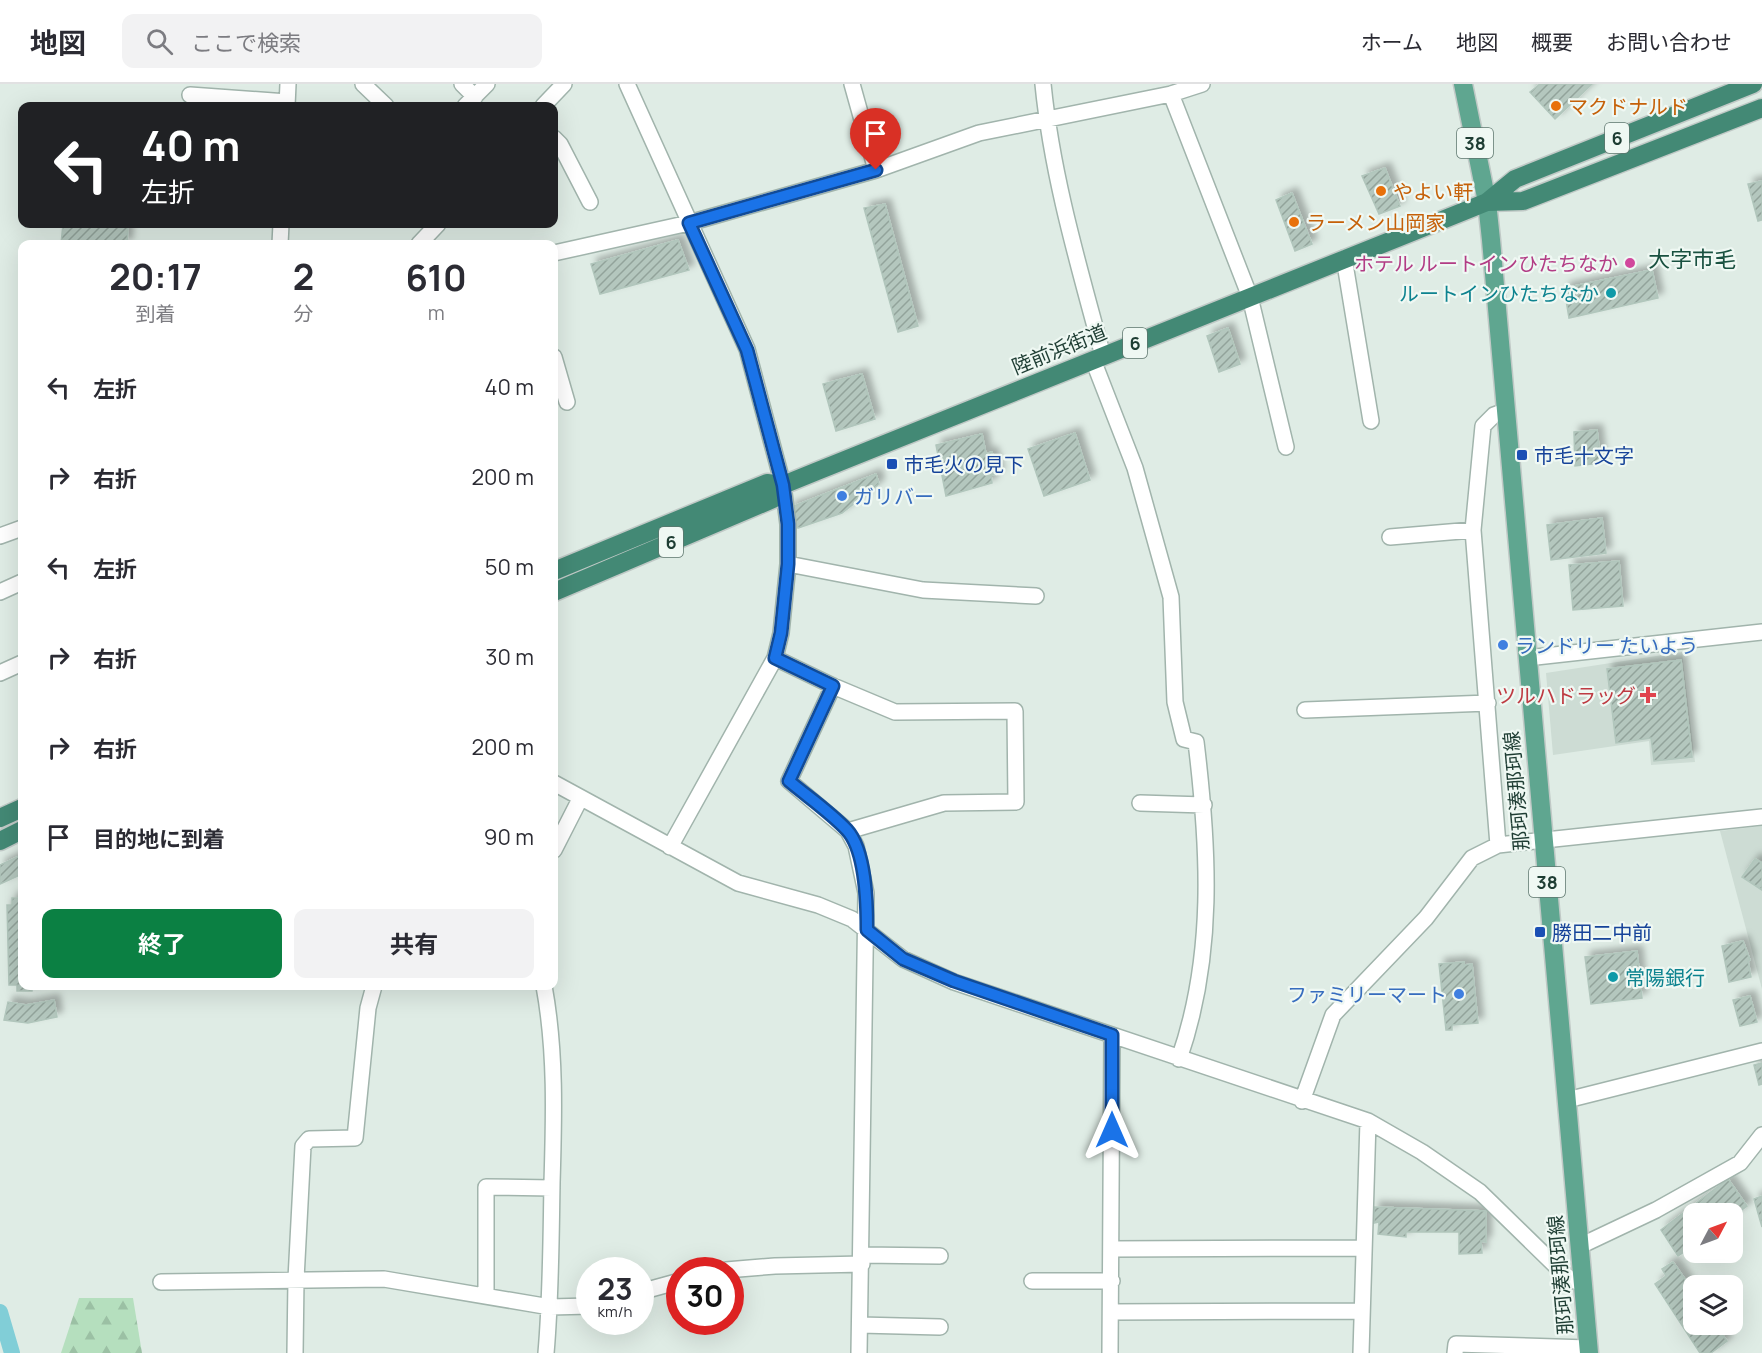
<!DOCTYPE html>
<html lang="ja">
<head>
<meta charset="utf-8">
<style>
  :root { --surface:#fff; --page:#f2f2f3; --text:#2b2b33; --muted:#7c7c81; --line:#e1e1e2; --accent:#0b8043 }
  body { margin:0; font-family:Manrope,"Noto Sans JP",sans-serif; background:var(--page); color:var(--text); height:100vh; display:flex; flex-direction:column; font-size:22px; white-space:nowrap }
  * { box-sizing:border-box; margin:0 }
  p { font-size:20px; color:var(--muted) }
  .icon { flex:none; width:33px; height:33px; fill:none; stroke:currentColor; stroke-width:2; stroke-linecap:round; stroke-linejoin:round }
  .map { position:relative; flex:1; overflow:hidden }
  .sheet { position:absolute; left:18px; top:156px; width:540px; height:750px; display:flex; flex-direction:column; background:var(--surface); border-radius:12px; box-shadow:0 6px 24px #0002 }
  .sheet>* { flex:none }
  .banner { position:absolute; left:18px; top:18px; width:540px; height:126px; border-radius:12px; box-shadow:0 6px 24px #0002; background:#202124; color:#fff; overflow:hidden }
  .needle { width:39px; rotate:49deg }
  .tools { position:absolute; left:1683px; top:1119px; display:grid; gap:12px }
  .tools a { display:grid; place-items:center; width:60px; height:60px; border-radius:12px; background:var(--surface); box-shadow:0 6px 24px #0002; font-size:30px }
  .speed { position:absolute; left:576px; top:1173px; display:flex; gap:12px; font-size:30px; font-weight:700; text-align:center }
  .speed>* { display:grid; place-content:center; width:78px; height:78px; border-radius:50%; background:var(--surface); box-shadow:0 6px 24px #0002; line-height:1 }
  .speed small { font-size:15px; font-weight:400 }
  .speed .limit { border:9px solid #d22; background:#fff; color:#111 }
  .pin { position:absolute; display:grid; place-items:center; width:51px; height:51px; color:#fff; margin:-62px -26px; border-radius:50% 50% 50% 0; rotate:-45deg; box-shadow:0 0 6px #0007 }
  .pin .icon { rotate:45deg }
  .me { position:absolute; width:66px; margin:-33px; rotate:0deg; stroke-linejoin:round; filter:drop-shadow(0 0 4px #0008) }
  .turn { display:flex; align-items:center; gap:21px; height:126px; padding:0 24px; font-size:27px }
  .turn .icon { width:78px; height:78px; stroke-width:2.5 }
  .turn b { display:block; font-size:42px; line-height:51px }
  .eta { display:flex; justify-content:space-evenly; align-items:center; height:102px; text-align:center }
  .eta b { font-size:36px; font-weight:700; line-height:42px }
  .cta { display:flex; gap:12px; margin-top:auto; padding:12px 24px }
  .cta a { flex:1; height:69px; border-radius:12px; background:var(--accent); color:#fff; font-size:24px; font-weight:700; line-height:69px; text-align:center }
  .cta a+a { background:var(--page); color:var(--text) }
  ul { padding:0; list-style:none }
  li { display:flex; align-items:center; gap:18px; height:90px; padding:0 24px }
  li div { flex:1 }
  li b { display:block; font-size:22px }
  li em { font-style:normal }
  header { display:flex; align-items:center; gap:36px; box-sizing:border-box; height:84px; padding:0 30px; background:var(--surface); border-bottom:2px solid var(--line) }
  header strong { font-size:28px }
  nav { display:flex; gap:33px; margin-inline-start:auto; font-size:21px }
  .search { width:420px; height:54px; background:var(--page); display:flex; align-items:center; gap:15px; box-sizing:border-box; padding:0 21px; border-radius:12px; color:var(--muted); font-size:22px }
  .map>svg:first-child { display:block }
  .built { fill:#cddcd4 }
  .forest { fill:url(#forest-firs) }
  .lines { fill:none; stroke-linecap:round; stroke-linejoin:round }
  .canal { stroke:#81ced7; stroke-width:16 }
  .building { fill:url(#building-hatch); stroke:#b1c6bc; stroke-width:1.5; filter:url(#shadow) }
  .minor-casing { stroke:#a1b4ac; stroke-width:18 }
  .primary-casing { stroke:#c0c9c6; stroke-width:21 }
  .trunk-casing { stroke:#c0c9c6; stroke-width:21 }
  .minor { stroke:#fff; stroke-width:15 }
  .primary { stroke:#5fa690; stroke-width:18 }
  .trunk { stroke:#438975; stroke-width:18 }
  .route-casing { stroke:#114b97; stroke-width:15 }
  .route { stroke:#1a73e8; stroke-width:10 }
  .food-dot { fill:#e8710a; stroke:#eff8f3; stroke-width:2 }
  .hotel-dot { fill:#d1479c; stroke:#eff8f3; stroke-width:2 }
  .culture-dot { fill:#0f9aa8; stroke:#eff8f3; stroke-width:2 }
  .transit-dot { fill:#1a4fb4; stroke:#eff8f3; stroke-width:2 }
  .shop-dot { fill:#3f7fe0; stroke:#eff8f3; stroke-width:2 }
  .health-dot { fill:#e0444e; stroke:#eff8f3; stroke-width:2 }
  .labels { text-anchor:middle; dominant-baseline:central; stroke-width:4.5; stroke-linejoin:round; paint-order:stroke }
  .shield { fill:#eff8f3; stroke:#5d756d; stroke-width:1.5 }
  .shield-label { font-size:18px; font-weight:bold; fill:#1e3d33 }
  .food-label { font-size:20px; fill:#c56008; stroke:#eff8f3; text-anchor:start }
  .hotel-label { font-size:20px; fill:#b23c85; stroke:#eff8f3; text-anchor:end }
  .culture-label { font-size:20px; fill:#0d838f; stroke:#eff8f3; text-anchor:end }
  .street-label { font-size:20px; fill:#1e3d33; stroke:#eff8f3 }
  .transit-label { font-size:20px; fill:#164399; stroke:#eff8f3; text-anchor:start }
  .shop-label { font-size:20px; fill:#366cbe; stroke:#eff8f3; text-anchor:start }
  .health-label { font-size:20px; fill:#be3a42; stroke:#eff8f3; text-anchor:end }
  .quarter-label { font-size:22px; fill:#195140; stroke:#eff8f3 }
</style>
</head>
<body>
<header>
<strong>地図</strong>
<div class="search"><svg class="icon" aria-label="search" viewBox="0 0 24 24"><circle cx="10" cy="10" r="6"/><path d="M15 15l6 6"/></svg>ここで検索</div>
<nav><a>ホーム</a><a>地図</a><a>概要</a><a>お問い合わせ</a></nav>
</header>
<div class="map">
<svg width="1762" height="1269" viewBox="0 0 1762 1269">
  <defs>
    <pattern id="forest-firs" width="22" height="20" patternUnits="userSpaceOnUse" patternTransform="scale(1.5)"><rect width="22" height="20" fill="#b5dfbe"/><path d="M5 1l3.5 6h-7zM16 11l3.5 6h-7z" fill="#9bc0a4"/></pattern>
    <pattern id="building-hatch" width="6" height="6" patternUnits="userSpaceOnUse" patternTransform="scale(1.5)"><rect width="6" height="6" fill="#b4c7be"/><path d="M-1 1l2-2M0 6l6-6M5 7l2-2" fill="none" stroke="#92a39b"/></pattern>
    <filter id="shadow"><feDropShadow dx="5.5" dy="-5.5" stdDeviation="3" flood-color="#0004"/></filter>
  </defs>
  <rect width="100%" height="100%" fill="#dfece5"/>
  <path class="built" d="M1682,568l13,110 -44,3 -2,-24 -96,14 -7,-82z
    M1762,742v163l-42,-158z"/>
  <path class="forest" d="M79,1214h54l9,55h-81z"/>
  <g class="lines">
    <path class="canal" d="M0,1228l12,41"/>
  </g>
  <path class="building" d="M1540,0h52l-37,35 -25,-27z
    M1385,84l15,38 -21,8 -17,-38z
    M1762,97v39l-4,1 -10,-37z
    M1292,109l20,51 -17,7 -19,-51z
    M885,120l33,122 -20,6 -34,-124z
    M63,140h65l-1,20h-66z
    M678,156l11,30 -89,24 -9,-30z
    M1652,186l6,28 -89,20 -5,-30z
    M1228,244l12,36 -21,8 -12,-36z
    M862,290l13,45 -39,12 -13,-47z
    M1597,346l4,33 -26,3 -1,-34z
    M1075,349l15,47 -46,16 -16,-47z
    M982,350l4,20 6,-2 7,22 -8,1 1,8 -46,13 -10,-51z
    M876,390l3,10 -37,29 -44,15 -9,-20z
    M1602,434l4,35 -55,7 -4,-35z
    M1619,477l4,45 -50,4 -4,-45z
    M1681,576l11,97 -38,4 -3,-23 -35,5 -9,-74z
    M22,771v19l-22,10v-19z
    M1755,775l7,4v27l-20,-13z
    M12,814h10v88h10v5h-15v-6h-8l-2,-80h5z
    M1743,857l7,19 -2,1 3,16 -22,5 -7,-36z
    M1637,867l5,47 -51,6 -6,-47z
    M1464,878v3l8,-1 6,59 -26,2v5h-6l-7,-66z
    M1750,912l7,26 -17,4 -7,-26z
    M54,916l3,17 -29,6 -24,-3 4,-18 18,3z
    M1762,979v21l-3,1 -5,-20z
    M1728,1095l19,27 -15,11v-3h-38v31l-16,11 -17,-26z
    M1762,1112v31l-8,-28z
    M1374,1123l112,4v31l-5,-1 1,12 -23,1v-22h-53v5l-28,-3 1,-12 -5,1z
    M1673,1178l21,30v32h21l12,17 -16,12h-11l-45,-69 11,-8 -4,-7z"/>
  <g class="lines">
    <defs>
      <path id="minor" d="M363,0l23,22
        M462,0l13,13
        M627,0l120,265 36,136 5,39v40l-7,69 -6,25 -105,189
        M852,0l24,86
        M1043,0c9,92 36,183 60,272
        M1171,10l79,203 36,150
        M190,11l97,7
        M287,22l1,-22
        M465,22l22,-22
        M543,22l21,-22
        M554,54l6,6 30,58
        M280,160l1,-20
        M419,160l19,-20
        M554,169l135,-30 187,-53 103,-37 192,-39 31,-10
        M1344,174l27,163
        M554,273l13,45
        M1093,276l42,108 36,129 4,105 9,37 12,3c13,107 19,214 -17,317
        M0,452l22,-8
        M1390,453l83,-7
        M788,480l135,26 113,6
        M0,508l22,-10
        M775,574l58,28 62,26 120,-1 1,91 -72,1 -96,28
        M1527,574l235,-26
        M0,589l22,-10
        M833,602l-44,95 59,50 8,15 10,47 -7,460
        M1305,626l183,-7
        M554,699l184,100 80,22 34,14 51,40 51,23 414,139 54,31 58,40 81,79 9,8 13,5
        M1140,719l64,2
        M1498,761l-25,-315 10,-104 11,-11 11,-4
        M554,766l26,-51
        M544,902c12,65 10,131 8,197 -1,57 -1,113 -6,170
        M1567,1016l195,-49
        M1302,1017l31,-86 93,-97 46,-60 26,-13 264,-28
        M1580,1162l76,-36 84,-47 22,-28
        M1112,1165l250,-1
        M862,1171l78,1
        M726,1186l49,-4 87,-2
        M1032,1197h80
        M161,1198l223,-3 166,28 40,-1
        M640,1208l40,-11
        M486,1212v-109l66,1
        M1111,1228l249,-1
        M860,1241l80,2
        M295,1269l1,-74 7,-133 6,-7 46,-1 13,-130 6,-22
        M1110,1269l2,-318
        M1361,1269l7,-232
        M1455,1269l1,-9 132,4"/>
      <path id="primary" d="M1463,0l24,118 4,38 98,1113"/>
      <path id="trunk" d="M1487,118l36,-1 239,-93
        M554,487l213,-88 16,2 32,-13 672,-270 28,-23 238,-95
        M554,508l219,-93 10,-14
        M0,734l22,-10
        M0,757l22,-11"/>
    </defs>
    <use href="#minor" class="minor-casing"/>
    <use href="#primary" class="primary-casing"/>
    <use href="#trunk" class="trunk-casing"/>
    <use href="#minor" class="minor"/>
    <use href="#primary" class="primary"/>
    <use href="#trunk" class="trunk"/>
  </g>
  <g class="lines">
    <defs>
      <path id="route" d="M876,86l-187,53 58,127 36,135 5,39v40l-7,69 -6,25 58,28 -44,95c19,16 41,31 58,49 19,21 20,73 20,100l36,29 51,22 158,54v95"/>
    </defs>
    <use href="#route" class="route-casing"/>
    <use href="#route" class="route"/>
  </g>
  <g class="food-dot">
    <circle cx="1556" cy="22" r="6"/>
    <circle cx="1381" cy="107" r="6"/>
    <circle cx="1294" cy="138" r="6"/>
  </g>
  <circle class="hotel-dot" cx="1630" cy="179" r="6"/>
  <g class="culture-dot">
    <circle cx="1611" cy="209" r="6"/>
    <circle cx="1613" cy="893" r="6"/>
  </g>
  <g class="transit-dot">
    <rect x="1516" y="365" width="12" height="12" rx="3"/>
    <rect x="886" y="374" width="12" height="12" rx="3"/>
    <rect x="1534" y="842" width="12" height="12" rx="3"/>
  </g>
  <g class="shop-dot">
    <circle cx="842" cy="412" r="6"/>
    <circle cx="1503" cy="561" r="6"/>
    <circle cx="1459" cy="910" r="6"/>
  </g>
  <path class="health-dot" d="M1645 602h6v6h6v6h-6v6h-6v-6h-6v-6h6z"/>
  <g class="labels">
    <g class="shield">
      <rect x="1605" y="39" width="24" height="30" rx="4.5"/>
      <rect x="1457" y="44" width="36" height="30" rx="4.5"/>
      <rect x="1123" y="244" width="24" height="30" rx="4.5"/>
      <rect x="659" y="443" width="24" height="30" rx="4.5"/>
      <rect x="1529" y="783" width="36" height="30" rx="4.5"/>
    </g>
    <g class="shield-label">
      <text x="1617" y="54">6</text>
      <text x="1475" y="59">38</text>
      <text x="1135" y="259">6</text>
      <text x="671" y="458">6</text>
      <text x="1547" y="798">38</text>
    </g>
    <g class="food-label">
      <text x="1568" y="22">マクドナルド</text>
      <text x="1393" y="107">やよい軒</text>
      <text x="1306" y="138">ラーメン山岡家</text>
    </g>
    <g class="hotel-label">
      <text x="1618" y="179">ホテル ルートインひたちなか</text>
    </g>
    <g class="culture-label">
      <text x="1599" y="209">ルートインひたちなか</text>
      <text x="1625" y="893" text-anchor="start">常陽銀行</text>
    </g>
    <g class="street-label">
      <text transform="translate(1059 265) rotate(-22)">陸前浜街道</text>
      <text transform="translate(1516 707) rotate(-95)">那珂湊那珂線</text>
      <text transform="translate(1560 1191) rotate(-95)">那珂湊那珂線</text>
    </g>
    <g class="transit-label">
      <text x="1534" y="371">市毛十文字</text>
      <text x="904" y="380">市毛火の見下</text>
      <text x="1552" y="848">勝田二中前</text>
    </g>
    <g class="shop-label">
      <text x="854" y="412">ガリバー</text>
      <text x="1515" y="561">ランドリー たいよう</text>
      <text x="1447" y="910" text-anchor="end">ファミリーマート</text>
    </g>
    <g class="health-label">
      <text x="1636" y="611">ツルハドラッグ</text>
    </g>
    <g class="quarter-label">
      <text x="1692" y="175">大字市毛</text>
    </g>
  </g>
</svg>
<div class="tools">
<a><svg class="needle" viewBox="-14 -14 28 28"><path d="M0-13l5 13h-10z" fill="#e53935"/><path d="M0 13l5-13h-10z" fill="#7c7c81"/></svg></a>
<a><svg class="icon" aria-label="layers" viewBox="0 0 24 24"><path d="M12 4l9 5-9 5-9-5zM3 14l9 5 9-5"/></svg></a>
</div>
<div class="speed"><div>23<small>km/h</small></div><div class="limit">30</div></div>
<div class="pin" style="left:876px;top:86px;background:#d93025"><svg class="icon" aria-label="arrive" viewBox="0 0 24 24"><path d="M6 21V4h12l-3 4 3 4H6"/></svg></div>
<svg class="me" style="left:1112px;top:1046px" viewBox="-20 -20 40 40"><path d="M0-17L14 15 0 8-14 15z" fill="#1a73e8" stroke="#fff" stroke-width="4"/></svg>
<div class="banner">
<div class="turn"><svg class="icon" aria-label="left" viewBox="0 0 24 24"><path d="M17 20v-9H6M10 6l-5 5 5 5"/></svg><div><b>40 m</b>左折</div></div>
</div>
<section class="sheet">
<div class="eta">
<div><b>20:17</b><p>到着</p></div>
<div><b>2</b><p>分</p></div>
<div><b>610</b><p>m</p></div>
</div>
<ul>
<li><svg class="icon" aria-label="left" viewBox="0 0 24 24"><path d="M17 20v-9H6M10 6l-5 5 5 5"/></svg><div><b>左折</b></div><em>40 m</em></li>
<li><svg class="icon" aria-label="right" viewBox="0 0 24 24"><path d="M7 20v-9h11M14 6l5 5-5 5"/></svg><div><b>右折</b></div><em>200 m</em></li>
<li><svg class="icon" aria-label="left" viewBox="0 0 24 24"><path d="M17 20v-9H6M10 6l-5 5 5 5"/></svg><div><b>左折</b></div><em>50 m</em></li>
<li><svg class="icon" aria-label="right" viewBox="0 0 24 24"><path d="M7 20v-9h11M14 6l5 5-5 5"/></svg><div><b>右折</b></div><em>30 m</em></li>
<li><svg class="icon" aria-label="right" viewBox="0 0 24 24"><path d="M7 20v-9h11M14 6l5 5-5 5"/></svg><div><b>右折</b></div><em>200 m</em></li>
<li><svg class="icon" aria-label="arrive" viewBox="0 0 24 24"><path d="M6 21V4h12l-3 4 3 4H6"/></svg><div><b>目的地に到着</b></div><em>90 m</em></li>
</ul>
<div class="cta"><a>終了</a><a>共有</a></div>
</section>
</div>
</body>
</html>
